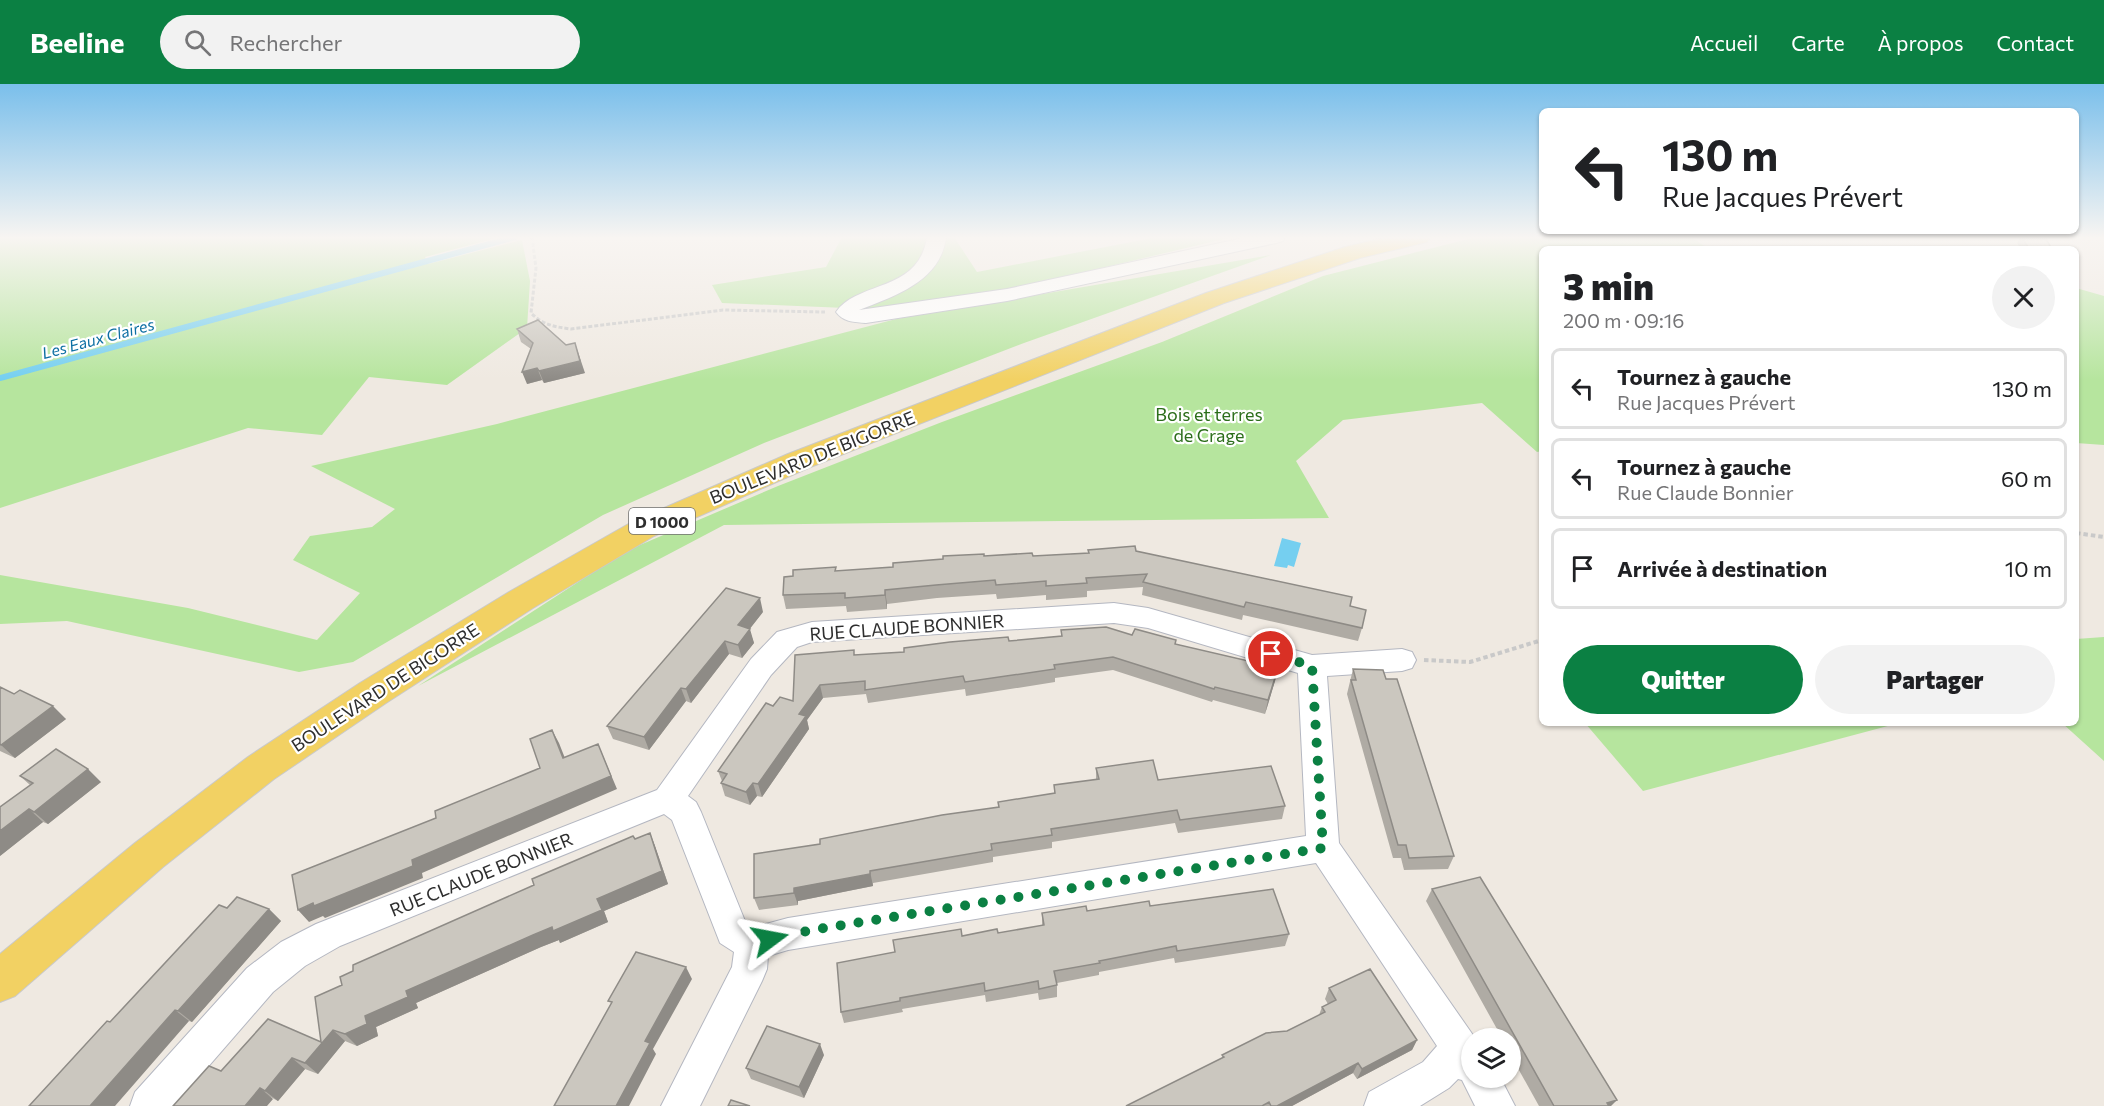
<!DOCTYPE html>
<html lang="fr">
<head>
<meta charset="utf-8">
<style>
  :root { --surface:#fff; --page:#f2f2f2; --text:#202124; --muted:#757577; --line:#e0e0e0; --accent:#0b8043 }
  body { margin:0; font-family:Commissioner,sans-serif; background:var(--page); color:var(--text); height:100vh; display:flex; flex-direction:column; font-size:22px; white-space:nowrap }
  * { box-sizing:border-box; margin:0 }
  p { font-size:20px; color:var(--muted) }
  .icon { flex:none; width:33px; height:33px; fill:none; stroke:currentColor; stroke-width:2; stroke-linecap:round; stroke-linejoin:round }
  .map { position:relative; flex:1; overflow:hidden }
  .sheet { position:absolute; left:1539px; top:162px; width:540px; height:480px; display:flex; flex-direction:column; background:var(--surface); border-radius:9px; box-shadow:0 2px 4px #0004 }
  .sheet>* { flex:none }
  .banner { position:absolute; left:1539px; top:24px; width:540px; height:126px; border-radius:9px; box-shadow:0 2px 4px #0004; background:#fff; color:var(--text); overflow:hidden }
  .fabs { position:absolute; left:1461px; top:944px; display:grid; gap:12px }
  .fabs a { display:grid; place-items:center; width:60px; height:60px; border-radius:50%; background:var(--surface); box-shadow:0 2px 4px #0004; font-size:30px }
  .pin { position:absolute; display:grid; place-items:center; width:51px; height:51px; color:#fff; margin:-26px; border:3px solid #fff; border-radius:50%; box-shadow:0 2px 6px #0007 }
  .me { position:absolute; width:66px; margin:-33px; rotate:77deg; stroke-linejoin:round; filter:drop-shadow(0 0 4px #0008) }
  .turn { display:flex; align-items:center; gap:21px; height:126px; padding:0 24px; font-size:27px }
  .turn .icon { width:78px; height:78px; stroke-width:2.5 }
  .turn b { display:block; font-size:42px; line-height:51px }
  .round { display:grid; place-items:center; flex:none; width:63px; height:63px; border-radius:32px; background:var(--page) }
  .summary { display:flex; align-items:center; justify-content:space-between; height:102px; padding:0 24px }
  h1 { font-size:36px; font-weight:800; line-height:45px }
  .cta { display:flex; gap:12px; margin-top:auto; padding:12px 24px }
  .cta a { flex:1; height:69px; border-radius:36px; background:var(--accent); color:#fff; font-size:24px; font-weight:800; line-height:69px; text-align:center }
  .cta a+a { background:var(--page); color:var(--text) }
  ul { padding:0; list-style:none }
  li { display:flex; align-items:center; gap:18px; height:81px; margin:0 12px 9px; padding:0 12px; border:3px solid var(--line); border-radius:9px }
  li div { flex:1 }
  li b { display:block; font-size:22px }
  li em { font-style:normal }
  header { display:flex; align-items:center; gap:36px; box-sizing:border-box; height:84px; padding:0 30px; background:var(--accent); color:#fff }
  header strong { font-size:28px }
  nav { display:flex; gap:33px; margin-inline-start:auto; font-size:21px }
  .search { width:420px; height:54px; background:var(--page); display:flex; align-items:center; gap:15px; box-sizing:border-box; padding:0 21px; border-radius:33px; color:var(--muted); font-size:22px }
  .map>svg:first-child { display:block }
  .green { fill:#b6e59e }
  .water { fill:#75cff0 }
  .lines { fill:none; stroke-linecap:round; stroke-linejoin:round }
  .stream { stroke:#75cff0; stroke-width:6 }
  .minor-casing { stroke:#b4b7c1; stroke-width:2 }
  .major-casing { stroke:#c9c9c9; stroke-width:2 }
  .path-far1 { stroke:#c9c9c9; stroke-width:3; stroke-dasharray:4 2; stroke-linecap:butt }
  .path { stroke:#c9c9c9; stroke-width:4; stroke-dasharray:4.5 3; stroke-linecap:butt }
  .minor { fill:#fff; fill-rule:evenodd }
  .major { fill:#f2d163; fill-rule:evenodd }
  .wall { fill:#afaba4 }
  .shaded-wall { fill:#8e8b86 }
  .building { fill:#cbc7bf; stroke:#8e8b86; stroke-width:1.5 }
  .route { stroke:#0b8043; stroke-width:10; stroke-dasharray:0 18 }
  .labels { text-anchor:middle; dominant-baseline:central; stroke-width:4.5; stroke-linejoin:round; paint-order:stroke }
  .far-water-label { font-size:16px; font-style:italic; fill:#0d6fa3; stroke:#fff }
  .shield { fill:#fff; stroke:#6d6d6d; stroke-width:1.5 }
  .shield-label { font-size:16px; font-weight:bold; fill:#2e2e2e }
  .park-label { font-size:18px; fill:#2c6e1b; stroke:#fff }
  .street-label { font-size:18px; fill:#2e2e2e; stroke:#fff }
</style>
</head>
<body>
<header>
<strong>Beeline</strong>
<div class="search"><svg class="icon" aria-label="search" viewBox="0 0 24 24"><circle cx="10" cy="10" r="6"/><path d="M15 15l6 6"/></svg>Rechercher</div>
<nav><a>Accueil</a><a>Carte</a><a>À propos</a><a>Contact</a></nav>
</header>
<div class="map">
<svg width="2104" height="1022" viewBox="0 0 2104 1022">
  <rect width="100%" height="100%" fill="#efe9e1"/>
  <path class="green" d="M0,153h500l-75,20 3,7 94,-24 8,41 -3,47 -80,57 -78,-8 -47,58 -74,-7 -248,80z
    M842,153h112l23,35 180,-35h75l-218,52 -144,20 -148,-6 -10,-18 114,-18z
    M1495,153h196l18,12h-167v202l-5,1 -55,-49 -139,17 -47,41 33,57 -605,7 -306,161 208,-135 152,-65 164,-64 220,-80 161,-66 145,-37z
    M1271,171l-247,88 -260,100 -161,72 -250,147 -54,10 -232,-51 -67,3v-49l188,33 129,32 43,-47 -67,-33 17,-24 62,-9 23,-18 -84,-43 186,-42 399,-105z
    M2076,204l28,8v149l-28,-2z
    M2104,553v124l-42,-38h14v-84z
    M1585,639h314l-256,68z"/>
  <path class="water" d="M1282,454l19,5 -7,24 -6,-2 -1,3 -13,-2z"/>
  <g class="lines">
    <path class="stream" d="M0,294l515,-141"/>
    <defs>
      <path id="minor" d="M927,153h19c-5,44 -51,59 -87,73l148,-21 241,-52h37l-2,4 -7,2 -269,58 -141,22c-12,-1 -23,-1 -30,-11 22,-32 83,-19 91,-75z
        M1114,519l34,5 164,47 90,-6 10,3 4,8 -4,8 -10,3 -75,5 12,167 136,195h-3v39h28l15,29h-40l-13,-26 -4,-1 -9,9 -29,18h-56l5,-14 54,-30 14,-16 -121,-183 -528,87 -20,6 -1,13 -5,12 -62,125h-39l71,-139 2,-15 -14,-9 -48,-123 -8,-6 -324,132 -35,20 -32,26 -99,114h-44l5,-14 112,-124 34,-26 35,-18 341,-134 94,-131 26,-27 35,-10zM1114,539l34,5 150,45 8,163 -518,82 -33,9 -10,-6 -44,-109 -5,-10 -8,-6 83,-121 26,-28 15,-5z"/>
      <path id="major" d="M1387,153h43l-3,5 -67,16 -136,45 -416,165 -154,68 -121,72 -147,95 -112,76 -111,88 -148,129 -15,6v-48l135,-111 113,-86 112,-74 149,-91 123,-70 156,-68 418,-161 139,-46z"/>
    </defs>
    <use href="#minor" class="minor-casing"/>
    <use href="#major" class="major-casing"/>
    <path class="path-far1" d="M532,153l4,31 -5,45c12,12 24,14 40,16l152,-19 102,2"/>
    <path class="path" d="M2076,449l28,4
      M1424,576l46,2 72,-22"/>
    <use href="#minor" class="minor"/>
    <use href="#major" class="major"/>
  </g>
  <path class="wall" d="M2021,153h8l23,12h-31l-4,-6z
    M517,245l68,44 -41,10 -2,-3 -15,4 4,-35 -10,-7z
    M1088,466l48,1 214,55 12,22 -4,13 -115,-26 -1,5 -100,-25 1,-8 -56,4v6l-41,3v-5l-49,4 -1,-5 -59,4 -50,6v5l-40,3 -1,-6 -60,3 -3,-14 10,-19 43,-9v4l57,-4 91,-11h49l55,-3z
    M763,528l-14,17 5,14 -12,15 -13,-4 -38,49 -5,-2 -37,49 -36,-11 -6,-13z
    M1061,546l71,5 44,5 -1,4 103,24 -3,13 -10,33 -52,-14 -1,2 -99,-32 -58,8v4l-89,14 -1,-7 -97,14 -2,-9 -43,4 -16,22 2,9 -47,68 -5,-1 -7,9 -25,-9 -4,-13 1,-2 -4,-10 55,-65 20,-5 61,-51v5l50,-3 157,-16z
    M1353,585l33,10 68,177 -6,13 -44,1 -3,-12h-8l-46,-164z
    M0,603l14,7 52,25 -51,39 -15,-7z
    M1096,684l189,38 -3,13 -104,14 -3,-10 -123,19v6l-59,9v5l-120,21v3l-75,15v4l-39,5 -5,-12 66,-54 179,-37 55,-13v-9l42,-5z
    M20,692l81,6 -53,42 -5,-2 -43,34 30,-71z
    M650,749l5,13 13,38 -64,27 4,11 -48,21 -1,-3 -18,7 -125,56 2,5 -42,19 2,9 -21,10 -12,-5 -27,33 -13,-5 -27,32 -57,-30 100,-29 21,-57 192,-100 101,-46z
    M1432,805l179,217h-72l-29,-52v-16h-8l-76,-137z
    M1150,822l139,28 -4,12 -110,17 -1,-5 -75,14v3l-42,8v14l-18,3 -1,-7 -52,9 -1,-7 -83,14 1,3 -59,11 -3,-11 54,-60 67,-16 36,-3 44,-7v-13l45,-2z
    M227,824l42,1 12,12 -89,101 -3,-1 -79,1z
    M1329,904l88,52 -5,10 -55,29 -4,-6 -61,33h-166l96,-47v-4l65,-24 32,-16 3,-8 6,-3 -3,-5z
    M824,971l-20,43 -53,-19 -5,-11z"/>
  <path class="shaded-wall" d="M575,259l10,30 -41,10 -5,-12z
    M537,284l5,12 -15,4 -5,-12z
    M885,506l2,14v5l-2,-14z
    M760,514l3,14 -21,27 -4,-14z
    M750,545l4,14 -12,15 -4,-13z
    M725,557l4,13 -38,49 -5,-14z
    M1278,584l-3,13 -10,33 3,-14z
    M820,601l3,13 -16,22 2,9 -47,68 -4,-13 41,-70z
    M681,604l5,13 -37,49 -5,-13z
    M53,622l13,13 -51,39 -14,-13z
    M552,646l7,13 11,28 -7,-13z
    M598,660l19,45 -195,84 1,5 -98,40 -2,-2 -14,6 -11,-12 114,-50z
    M88,685l13,13 -53,42 -14,-12z
    M753,699l4,13 -7,9 -4,-13z
    M29,725l14,13 -43,34v-25z
    M650,749l5,13 13,38 -64,27 4,11 -48,21 -1,-3 -18,7 -125,56 2,5 -42,19 2,9 -21,10 -12,-12 20,-18 41,-25 191,-92z
    M870,787l3,15 -75,15v4l-4,-12v-5z
    M269,825l12,12 -89,101 -14,-11z
    M686,883l6,12 -39,70 3,5 -27,52h-13l29,-65z
    M175,926l14,11 -74,85h-25z
    M333,946l12,11 -27,33 -13,-11z
    M1417,956l-5,10 -55,29 5,-10z
    M820,960l4,11 -20,43 -5,-11z
    M292,974l13,11 -27,32 -13,-10z
    M1358,979l-5,10 -61,33h-15z
    M260,1004l13,11 -6,7h-22z
    M1617,1016l-6,6h-7l3,-3z"/>
  <path class="building" d="M2022,153l24,2 6,10h-23z
    M538,236l28,25 9,-2 5,18 -41,10 -2,-3 -15,4 11,-29 -16,-14z
    M1135,462l1,5 216,46 -2,9 16,4 -4,18 -116,-26 -2,5 -101,-25 4,-8 -61,4 1,5 -41,3v-5l-50,4 -1,-5 -59,5 -51,5v5l-40,3v-5l-62,2 1,-18 9,-1v-6l43,-3 -1,4 58,-4v-4l50,-4v-3l41,-2v2l48,-3 1,3 56,-3 -1,-3z
    M726,504l34,10 -22,27 12,4 -12,16 -13,-4 -39,48 -5,-1 -37,49 -37,-11z
    M1106,543l26,8 3,-6 41,11 -1,4 103,24 -10,32 -53,-13 -1,2 -101,-32 -59,8 1,4 -90,13 -2,-6 -98,14v-9l-45,4 -21,29 7,2 -48,68 -5,-1 -7,9 -25,-9 6,-9 -9,-3 48,-68 7,3 7,-9 13,4 2,-46 59,-5v5l50,-3v-4l46,-6 58,-5 1,4 53,-5 -1,-6z
    M1353,585l30,1 3,9h11l57,177 -45,2 -3,-13h-8l-47,-165h5z
    M0,603l14,7 6,-4 33,16 -52,39 -1,-1z
    M552,646l11,28 35,-14 13,32 -199,84 1,6 -99,40 -1,-3 -15,7 -6,-35 144,-57 -1,-7 105,-43 -10,-29z
    M56,665l32,20 -54,43 -5,-3 -29,22v-24l33,-24 -13,-7z
    M1153,676l5,20 113,-14 14,40 -105,14 -3,-10 -126,19 1,6 -61,9 1,6 -122,21v3l-76,14v5l-40,5v-44l66,-10v-5l122,-24 57,-8 -1,-5 57,-9 -1,-8 45,-6 -3,-11z
    M650,749l12,38 -65,28 5,11 -49,21 -1,-4 -19,8 -127,56 2,6 -43,19 2,8 -22,10 -12,-4 -28,33 -13,-5 -27,33 -5,-3 -15,18h-72l36,-40 12,5 47,-52 53,23 -6,-45 27,-12 -2,-8 13,-6v-6l181,-80 -2,-6 101,-43 2,3z
    M1480,793l137,223 -10,3 2,3h-55l-122,-217z
    M1273,805l16,45 -112,17 -1,-5 -77,15 1,2 -46,8 3,14 -18,4 -1,-8 -53,10 -1,-8 -84,15v3l-59,11 -4,-49 58,-11 -2,-12 68,-11 1,7 35,-7 1,4 46,-8 -2,-12 44,-7 1,5 62,-10 1,5z
    M237,813l32,12 -91,102 -3,-1 -85,96h-61l78,-85 3,1 109,-117 8,3z
    M636,868l50,15 -41,74 5,2 -34,63h-62l58,-104 -4,-1z
    M1370,885l47,71 -55,29 -4,-6 -81,43h-6l-2,-4 -7,4h-136l98,-49 -2,-2 44,-22 21,-2 38,-19 -3,-5 14,-7 -7,-12z
    M767,942l53,18 -21,43 -53,-19z
    M731,1016l19,6h-22z"/>
  <linearGradient id="sky" x2="0" y2="1"><stop stop-color="#7abfeb"/><stop offset="0.52" stop-color="#f8f5f2"/><stop offset="1" stop-color="#f8f5f2" stop-opacity="0"/></linearGradient>
  <rect width="2104" height="296" fill="url(#sky)"/>
  <g class="lines">
    <path class="route" d="M770,855l42,-9 511,-82 -11,-182 -41,-12"/>
  </g>
  <g class="labels">
    <g class="far-water-label">
      <text transform="translate(98 254) rotate(-15)">Les Eaux Claires</text>
    </g>
    <rect class="shield" x="629" y="424" width="66" height="26" rx="4.5"/>
    <g class="shield-label">
      <text x="662" y="437">D 1000</text>
    </g>
    <g class="park-label">
      <text x="1209" y="330">Bois et terres<tspan x="1209" dy="21">de Crage</tspan></text>
    </g>
    <g class="street-label">
      <text transform="translate(812 373) rotate(-22)">BOULEVARD DE BIGORRE</text>
      <text transform="translate(907 543) rotate(-4)">RUE CLAUDE BONNIER</text>
      <text transform="translate(385 603) rotate(-33)">BOULEVARD DE BIGORRE</text>
      <text transform="translate(481 790) rotate(-22)">RUE CLAUDE BONNIER</text>
    </g>
  </g>
</svg>
<div class="fabs">
<a><svg class="icon" aria-label="layers" viewBox="0 0 24 24"><path d="M12 4l9 5-9 5-9-5zM3 14l9 5 9-5"/></svg></a>
</div>
<div class="pin" style="left:1271px;top:570px;background:#d93025"><svg class="icon" aria-label="arrive" viewBox="0 0 24 24"><path d="M6 21V4h12l-3 4 3 4H6"/></svg></div>
<svg class="me" style="left:770px;top:855px" viewBox="-20 -20 40 40"><path d="M0-17L14 15 0 8-14 15z" fill="#0b8043" stroke="#fff" stroke-width="4"/></svg>
<div class="banner">
<div class="turn"><svg class="icon" aria-label="left" viewBox="0 0 24 24"><path d="M17 20v-9H6M10 6l-5 5 5 5"/></svg><div><b>130 m</b>Rue Jacques Prévert</div></div>
</div>
<section class="sheet">
<div class="summary"><div><h1>3 min</h1><p>200 m · 09:16</p></div><a class="round"><svg class="icon" aria-label="close" viewBox="0 0 24 24"><path d="M6 6l12 12M18 6L6 18"/></svg></a></div>
<ul>
<li><svg class="icon" aria-label="left" viewBox="0 0 24 24"><path d="M17 20v-9H6M10 6l-5 5 5 5"/></svg><div><b>Tournez à gauche</b><p>Rue Jacques Prévert</p></div><em>130 m</em></li>
<li><svg class="icon" aria-label="left" viewBox="0 0 24 24"><path d="M17 20v-9H6M10 6l-5 5 5 5"/></svg><div><b>Tournez à gauche</b><p>Rue Claude Bonnier</p></div><em>60 m</em></li>
<li><svg class="icon" aria-label="arrive" viewBox="0 0 24 24"><path d="M6 21V4h12l-3 4 3 4H6"/></svg><div><b>Arrivée à destination</b></div><em>10 m</em></li>
</ul>
<div class="cta"><a>Quitter</a><a>Partager</a></div>
</section>
</div>
</body>
</html>
